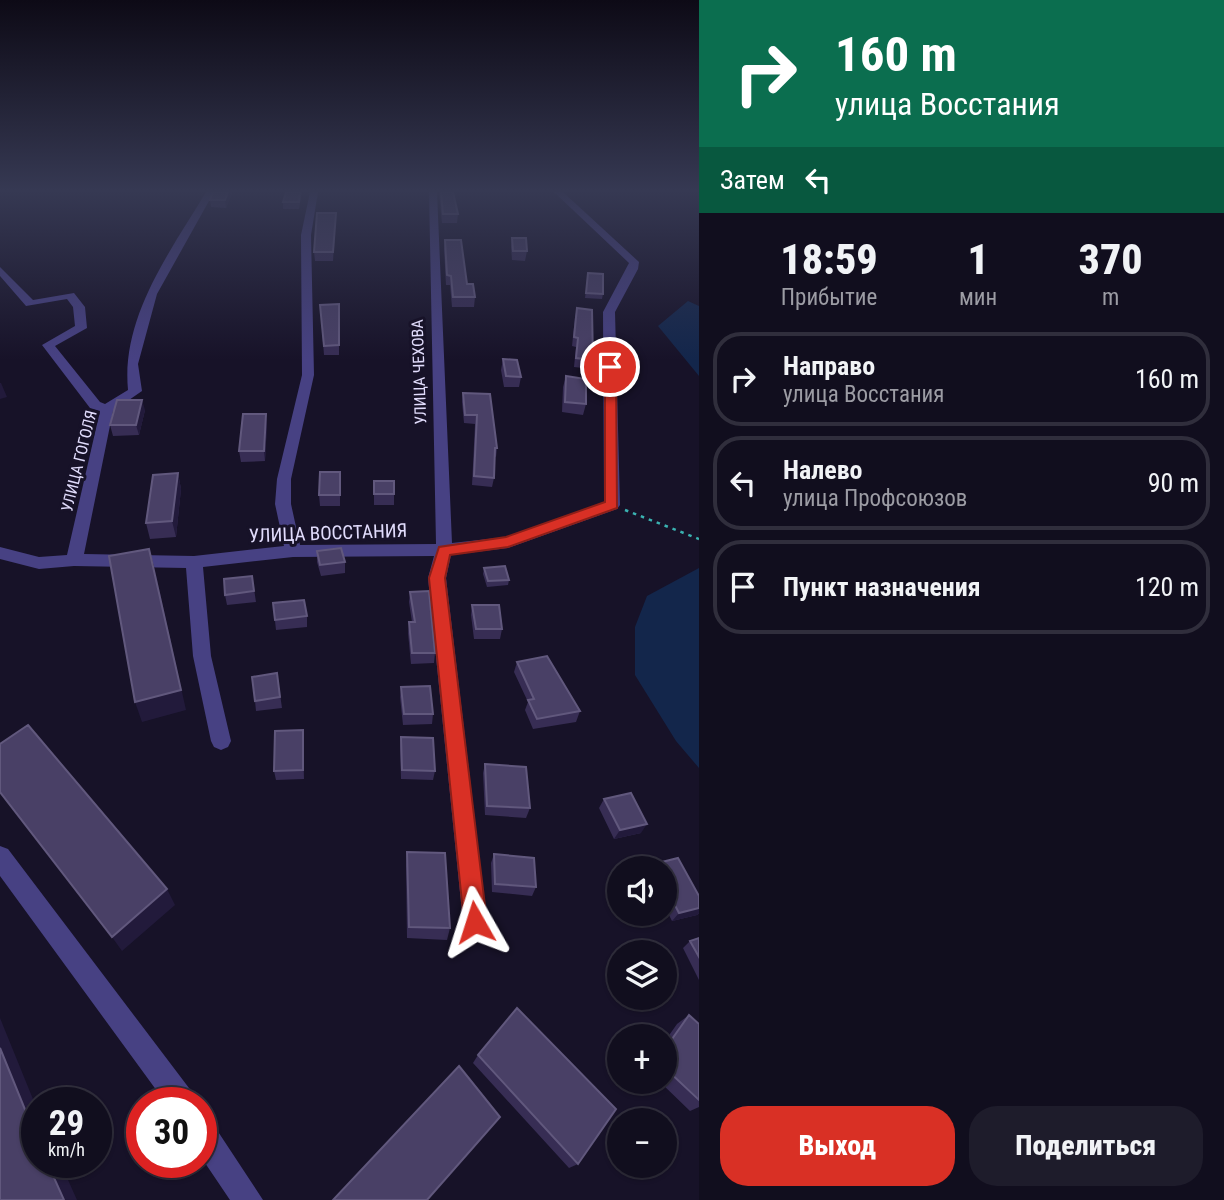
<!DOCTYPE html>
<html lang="ru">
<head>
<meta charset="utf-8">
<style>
  :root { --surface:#110e1e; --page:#1e1c2b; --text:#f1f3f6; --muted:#9c9ca4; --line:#302e3c; --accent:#d93025 }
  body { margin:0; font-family:"Roboto Condensed",sans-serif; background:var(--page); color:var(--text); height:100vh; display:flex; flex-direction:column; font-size:26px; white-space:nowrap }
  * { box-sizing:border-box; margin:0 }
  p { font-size:23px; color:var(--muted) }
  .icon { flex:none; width:38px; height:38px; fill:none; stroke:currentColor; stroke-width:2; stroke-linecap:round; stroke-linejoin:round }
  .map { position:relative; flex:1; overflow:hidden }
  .panel { display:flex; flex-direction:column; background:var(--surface); width:525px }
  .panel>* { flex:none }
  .guide { background:#0b6e4f; color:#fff; overflow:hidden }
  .tools { position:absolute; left:607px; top:856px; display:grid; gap:14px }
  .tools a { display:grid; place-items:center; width:70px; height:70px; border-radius:50%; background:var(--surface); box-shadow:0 2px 5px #0004,0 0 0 2px var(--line); font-size:35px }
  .speed { position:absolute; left:21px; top:1087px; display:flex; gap:14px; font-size:35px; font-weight:700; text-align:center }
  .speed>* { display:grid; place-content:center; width:91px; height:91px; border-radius:50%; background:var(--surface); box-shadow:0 2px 5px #0004,0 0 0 2px var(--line); line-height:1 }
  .speed small { font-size:18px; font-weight:400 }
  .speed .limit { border:10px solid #d22; background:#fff; color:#111 }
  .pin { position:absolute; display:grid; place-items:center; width:60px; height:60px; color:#fff; margin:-30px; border:4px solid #fff; border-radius:50%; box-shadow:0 2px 7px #0007 }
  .me { position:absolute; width:77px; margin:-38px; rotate:354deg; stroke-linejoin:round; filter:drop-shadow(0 0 5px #0008) }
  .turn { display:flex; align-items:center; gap:24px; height:147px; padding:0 21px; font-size:32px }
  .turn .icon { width:91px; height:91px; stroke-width:2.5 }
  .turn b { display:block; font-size:49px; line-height:60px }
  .then { display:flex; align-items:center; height:66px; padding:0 21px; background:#0003; gap:14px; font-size:26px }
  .eta { display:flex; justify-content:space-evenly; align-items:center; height:119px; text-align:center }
  .eta b { font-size:42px; font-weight:800; line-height:49px }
  .primary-button { display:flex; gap:14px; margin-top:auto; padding:14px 21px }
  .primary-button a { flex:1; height:80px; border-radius:28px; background:var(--accent); color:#fff; font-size:28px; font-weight:800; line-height:80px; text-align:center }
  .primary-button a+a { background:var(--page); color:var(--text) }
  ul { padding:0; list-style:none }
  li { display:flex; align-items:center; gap:21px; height:94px; margin:0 14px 10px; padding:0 7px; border:4px solid var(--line); border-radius:28px }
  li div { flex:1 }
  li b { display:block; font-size:26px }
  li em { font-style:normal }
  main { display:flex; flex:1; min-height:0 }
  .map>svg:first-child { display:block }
  .water { fill:#13264b }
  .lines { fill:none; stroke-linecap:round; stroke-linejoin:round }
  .path { stroke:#3ab2b1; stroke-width:2.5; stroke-dasharray:3.5 5; stroke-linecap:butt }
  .minor { fill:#474183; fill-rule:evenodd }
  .wall { fill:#372d54 }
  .shaded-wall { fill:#221a3b }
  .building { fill:#494066; stroke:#61587d; stroke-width:2 }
  .route { fill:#d93025; stroke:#8d1f18; stroke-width:2 }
  .labels { text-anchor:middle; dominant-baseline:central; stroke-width:6; stroke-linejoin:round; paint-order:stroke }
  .far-street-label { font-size:16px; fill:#e1dcfc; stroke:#171228 }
  .street-label { font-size:19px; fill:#e1dcfc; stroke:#171228 }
</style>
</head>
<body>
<main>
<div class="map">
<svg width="699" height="1200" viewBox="0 0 699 1200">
  <rect width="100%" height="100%" fill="#171228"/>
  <path class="water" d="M688,301l11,5v70l-41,-50z
    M699,568v200l-23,-27 -41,-66v-48l12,-31z"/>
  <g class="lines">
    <path class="path" d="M625,510l74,29"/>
    <path class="minor" d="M206,192h8l-57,102 -19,70 4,27 -29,20 -29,143 110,2 90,-10 -9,-42 2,-25 25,-104 -1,-140 9,-43h8l-7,43 3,140 -23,104v25l9,41 136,-1 -7,-352h8l15,351 54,-6 98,-35 -1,-190 26,-49 -75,-71h9l76,70 -1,7 -23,43 5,193 -3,4 -109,39 -57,7 -5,23 41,344 -3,9 -9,3 -9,-3 -3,-9 -35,-344 6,-22 -141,1 -90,10 8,89 20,85 -3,6 -7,3 -7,-3 -3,-6 -18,-85 -7,-88 -112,-2 -35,3 -39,-10v-12l39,10 28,-2 33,-144 -10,-3 -48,-63 33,-19 -2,-19 -6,-8 -41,7 -26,-30v-9l33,33 41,-7 11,14 2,21 -32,18 45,56 5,2 23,-14c-7,-73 42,-138 78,-198z
      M0,846l8,3 184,243 4,10h-31l-165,-226z
      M201,1117l10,4 52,79h-33l-29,-43z"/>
  </g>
  <path class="wall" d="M232,192l-6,16 -15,-1 -1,-7z
    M302,192l-3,17h-16v-7z
    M439,192h14l5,22 -1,9h-15z
    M336,213l-3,48h-18l-1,-9z
    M512,238l15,13 -2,10 -13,-1 -1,-13z
    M445,240l22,44 8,13 -1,10h-22l-2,-22h-4l-2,-36z
    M588,273l15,21 -1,5 -17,-1z
    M339,304v51h-15l-4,-50z
    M577,308l16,52 -2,9 -17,-2 2,-20 -4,-1 3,-29z
    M503,359l18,18 -2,10h-15l-3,-17z
    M566,376l20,28 -3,11 -21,-3 1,-25z
    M463,393l34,55 -1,9 -2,-1v22l-2,9 -20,-2 3,-61 -11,-1 -2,-21z
    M145,410l-6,25 -26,1 -3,-11z
    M267,424l-2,37 -24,1 -2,-11z
    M340,472v34h-20l-1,-11z
    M178,473l3,16 -5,48 -26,2 -4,-16z
    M374,481l20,13v11h-20z
    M317,551l28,11v11l-24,3 -4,-14z
    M484,568l25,12 -1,5 -21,2 -4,-13z
    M252,576l4,26 -29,3 -2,-10z
    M410,592l25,61 -1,10 -23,1 -3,-31 1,-11h3l-3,-20z
    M273,603l34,13v11l-31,3z
    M472,605l30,24 -2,10h-26l-3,-24z
    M517,662l63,49 -4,11 -43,7 -8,-19 3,-8 -14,-30z
    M277,673l5,35 -26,3 -1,-10z
    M401,687l32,27 -1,10 -29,1 -3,-28z
    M401,737l34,34 -2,9 -32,-1 -1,-32z
    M303,740l1,39 -28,1 -2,-9z
    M485,764l45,44 -4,10 -41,-3 -2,-42z
    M604,799l37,34 -27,6 -15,-31z
    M407,852l43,76 -3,12 -40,-2 -1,-73z
    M494,854l42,33 -4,9 -40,-4 -1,-29z
    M678,858l21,38v17l-2,2 -25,6 -7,-14v-39h-15l4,-4z
    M699,938v42l-16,-32 7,-7z
    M689,1015l10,9v83l-9,4 -30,-29h5v-41l12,-17z
    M478,1055l100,109 -9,4 -96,-105z"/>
  <path class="shaded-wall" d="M228,192h4l-6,16 -1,-8z
    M0,383h1l6,14 -7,2z
    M142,400l3,10 -6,25 -3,-10z
    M266,414l1,10 -2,37 -1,-10z
    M178,473l3,16 -5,48 -4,-16z
    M149,549l6,21 31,140 -44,12 -7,-20z
    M647,824l-6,9 -27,6 6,-9z
    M167,889l8,16 -53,46 -10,-14z
    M699,908v5l-2,2 -25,6 7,-8z
    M0,1018l37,91v30l-37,-91z
    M47,1162h13l17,38h-13z"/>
  <path class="building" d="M213,192h15l-3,8h-15z
    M286,192h14l-1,10h-16z
    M441,192h12l5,22h-15z
    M317,213h19l-3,39h-19z
    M512,238h14l1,13h-14z
    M445,240h16l6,44h6l2,13h-22l-2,-21 -4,-1z
    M588,273l15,1v20l-17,-1z
    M339,304v41l-15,1 -4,-41z
    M577,308l15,2 1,50 -17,-2 2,-20 -4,-1z
    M503,359l14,1 4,17 -15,-1z
    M566,376l20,3v25l-21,-2z
    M463,393l27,1 7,54h-2l-1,30 -20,-2 3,-61h-12z
    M117,400h25l-6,25h-26z
    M243,414h23l-2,37h-25z
    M320,472h20v23h-21z
    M178,473l-6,48 -26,2 7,-48z
    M374,481h20v13h-20z
    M341,548l4,14 -25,3 -3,-14z
    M149,549l32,141 -46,12 -26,-146z
    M505,566l4,14 -21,1 -4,-13z
    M252,576l2,15 -29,4 -1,-16z
    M429,591l6,62h-23l-3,-31h6l-5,-30z
    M304,600l3,16 -32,4 -2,-17z
    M472,605h27l3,24h-26z
    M547,656l33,55 -43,8 -9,-19 6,-1 -17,-37z
    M277,673l3,24 -25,4 -3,-24z
    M430,686l3,28h-29l-3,-27z
    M28,725l139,164 -55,48 -112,-145v-48z
    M303,730v40l-29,1 1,-40z
    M401,737l32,1 2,33 -33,-1z
    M485,764l41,3 4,41 -43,-2z
    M631,793l16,31 -27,6 -16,-31z
    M407,852l38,1 5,75 -41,-1z
    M494,854l40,4 2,29 -41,-3z
    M678,858l21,38v12l-20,5 -14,-27v-18h-9l-2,-4z
    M699,938v19l-9,-16z
    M517,1008l99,101 -38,55 -100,-109z
    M689,1015l10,9v76l-34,-32v-19z
    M0,1048l37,91v23h10l17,38h-64z
    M459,1066l41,51 -73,83h-94z"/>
  <linearGradient id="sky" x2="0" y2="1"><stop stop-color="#0d0a16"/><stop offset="0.53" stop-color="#363953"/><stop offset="1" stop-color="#363953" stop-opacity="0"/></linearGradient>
  <rect width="699" height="360" fill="url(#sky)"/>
  <path class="route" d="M610,364l6,3 1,141 -109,39 -58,8 -5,23 42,344 -4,8 -8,3 -7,-3 -4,-8 -35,-344 10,-31 67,-10 99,-35v-135z"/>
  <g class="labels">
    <g class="far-street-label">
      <text transform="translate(419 372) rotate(-92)">УЛИЦА ЧЕХОВА</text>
      <text transform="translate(79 461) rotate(-76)">УЛИЦА ГОГОЛЯ</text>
    </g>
    <g class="street-label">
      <text transform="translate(328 533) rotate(-2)">УЛИЦА ВОССТАНИЯ</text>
    </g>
  </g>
</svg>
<div class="tools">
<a><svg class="icon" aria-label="sound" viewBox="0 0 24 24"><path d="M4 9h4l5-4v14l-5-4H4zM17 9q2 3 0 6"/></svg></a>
<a><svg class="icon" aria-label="layers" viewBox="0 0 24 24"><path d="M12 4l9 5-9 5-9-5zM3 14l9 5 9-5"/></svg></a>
<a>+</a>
<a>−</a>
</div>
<div class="speed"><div>29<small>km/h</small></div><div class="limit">30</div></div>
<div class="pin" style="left:610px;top:367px;background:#d93025"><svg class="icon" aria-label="arrive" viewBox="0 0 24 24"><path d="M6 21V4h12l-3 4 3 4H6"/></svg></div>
<svg class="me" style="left:475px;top:922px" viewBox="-20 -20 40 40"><path d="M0-17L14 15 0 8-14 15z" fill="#d93025" stroke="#fff" stroke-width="4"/></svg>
</div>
<section class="panel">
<div class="guide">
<div class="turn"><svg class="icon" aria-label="right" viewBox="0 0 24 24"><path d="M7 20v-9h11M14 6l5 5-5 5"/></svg><div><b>160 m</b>улица Восстания</div></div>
<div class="then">Затем<svg class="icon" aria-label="left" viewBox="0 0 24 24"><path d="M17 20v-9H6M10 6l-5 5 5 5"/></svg></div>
</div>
<div class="eta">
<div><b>18:59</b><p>Прибытие</p></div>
<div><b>1</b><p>мин</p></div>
<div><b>370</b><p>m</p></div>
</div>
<ul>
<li><svg class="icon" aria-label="right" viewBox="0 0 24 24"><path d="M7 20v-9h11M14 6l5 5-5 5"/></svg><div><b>Направо</b><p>улица Восстания</p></div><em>160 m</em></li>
<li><svg class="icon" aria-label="left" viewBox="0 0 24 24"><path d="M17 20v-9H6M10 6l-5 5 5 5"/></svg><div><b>Налево</b><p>улица Профсоюзов</p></div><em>90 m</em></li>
<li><svg class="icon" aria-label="arrive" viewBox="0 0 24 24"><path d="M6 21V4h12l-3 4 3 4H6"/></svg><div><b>Пункт назначения</b></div><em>120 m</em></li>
</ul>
<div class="primary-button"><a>Выход</a><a>Поделиться</a></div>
</section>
</main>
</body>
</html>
